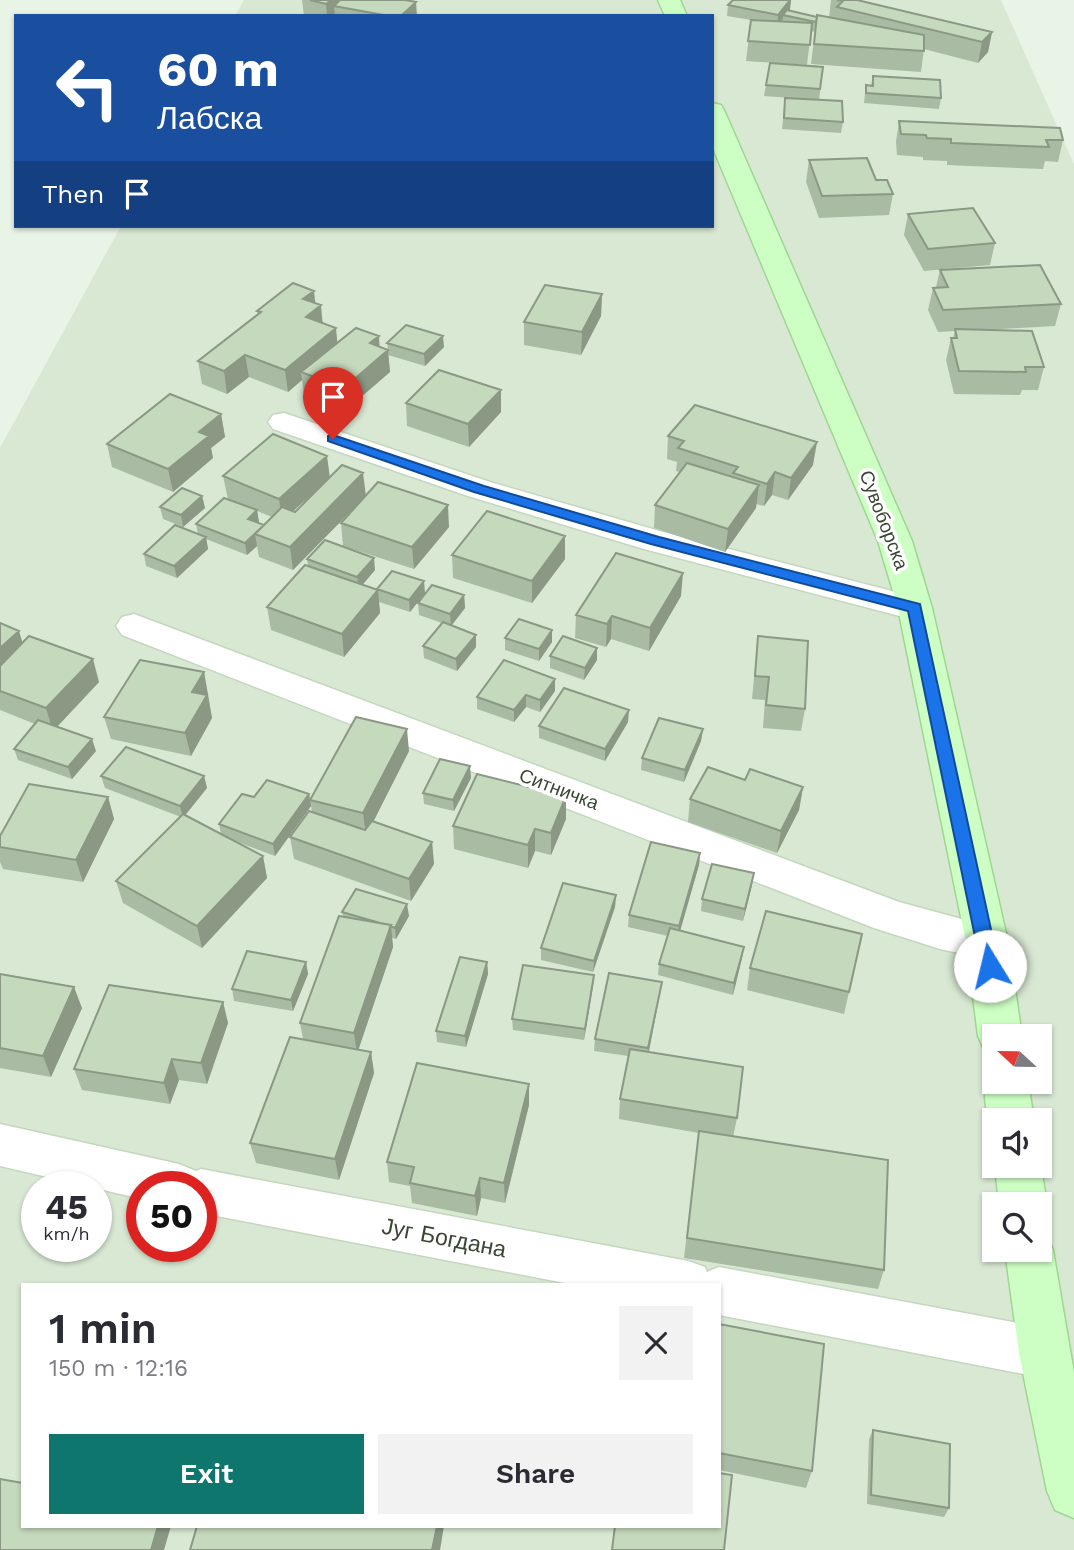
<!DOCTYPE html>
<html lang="en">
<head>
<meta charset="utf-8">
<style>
  :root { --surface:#fff; --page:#f2f2f3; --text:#2b2b33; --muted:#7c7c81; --accent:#0f766e }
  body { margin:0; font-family:"Work Sans",sans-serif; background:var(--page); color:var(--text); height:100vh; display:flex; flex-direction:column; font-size:26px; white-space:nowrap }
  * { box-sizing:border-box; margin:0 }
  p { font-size:23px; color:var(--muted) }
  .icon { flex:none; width:38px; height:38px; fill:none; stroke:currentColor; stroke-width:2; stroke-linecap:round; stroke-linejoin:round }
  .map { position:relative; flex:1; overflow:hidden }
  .panel { position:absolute; left:21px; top:1283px; width:700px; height:245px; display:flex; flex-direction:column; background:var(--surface); border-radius:0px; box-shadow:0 2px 5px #0004 }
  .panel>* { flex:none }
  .banner { position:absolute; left:14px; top:14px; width:700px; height:214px; border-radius:0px; box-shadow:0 2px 5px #0004; background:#1a4fa0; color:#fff; overflow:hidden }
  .needle { width:46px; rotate:292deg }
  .fabs { position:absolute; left:982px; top:1024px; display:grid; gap:14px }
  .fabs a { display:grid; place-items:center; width:70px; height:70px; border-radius:0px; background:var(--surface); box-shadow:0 2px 5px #0004; font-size:35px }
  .speed { position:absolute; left:21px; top:1171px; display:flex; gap:14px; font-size:35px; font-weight:700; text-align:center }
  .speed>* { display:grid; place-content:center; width:91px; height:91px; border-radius:50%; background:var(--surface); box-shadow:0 2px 5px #0004; line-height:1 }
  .speed small { font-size:18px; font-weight:400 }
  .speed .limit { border:10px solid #d22; background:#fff; color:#111 }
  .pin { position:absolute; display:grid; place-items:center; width:60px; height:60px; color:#fff; margin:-72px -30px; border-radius:50% 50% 50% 0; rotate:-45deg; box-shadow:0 0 7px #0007 }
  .pin .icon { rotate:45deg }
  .me { position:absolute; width:77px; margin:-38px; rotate:351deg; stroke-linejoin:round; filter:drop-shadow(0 0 5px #0008) }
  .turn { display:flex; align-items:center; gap:24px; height:147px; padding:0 28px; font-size:32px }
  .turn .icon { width:91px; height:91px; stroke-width:2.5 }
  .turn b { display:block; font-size:49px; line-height:60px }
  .then { display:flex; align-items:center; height:66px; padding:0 28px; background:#0003; gap:14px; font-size:26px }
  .round { display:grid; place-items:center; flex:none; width:74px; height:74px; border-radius:0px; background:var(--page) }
  .overview { display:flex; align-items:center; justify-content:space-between; height:119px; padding:0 28px }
  h1 { font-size:42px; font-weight:600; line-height:52px }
  .cta { display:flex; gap:14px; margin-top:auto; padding:14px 28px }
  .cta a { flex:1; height:80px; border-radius:0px; background:var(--accent); color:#fff; font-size:28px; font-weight:600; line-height:80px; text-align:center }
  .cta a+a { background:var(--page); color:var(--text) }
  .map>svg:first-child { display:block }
  .residential { fill:#d8e8d3; fill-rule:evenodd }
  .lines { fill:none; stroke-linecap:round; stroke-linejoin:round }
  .minor-casing { stroke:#c4d7be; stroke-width:3 }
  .secondary-casing { stroke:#9ed692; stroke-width:3 }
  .minor { fill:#fff; fill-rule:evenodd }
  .secondary { fill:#cdffc4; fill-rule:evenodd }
  .wall { fill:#a9bba3; fill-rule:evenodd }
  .shaded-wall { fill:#8a9884 }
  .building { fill:#c5d9bd; stroke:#8a9884; stroke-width:2 }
  .route { fill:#1a73e8; stroke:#114b97; stroke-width:2 }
  .labels { text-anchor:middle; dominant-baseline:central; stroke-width:7; stroke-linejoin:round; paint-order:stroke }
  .street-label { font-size:19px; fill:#3a4634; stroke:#fff }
  .near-street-label { font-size:23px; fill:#3a4634; stroke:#fff }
</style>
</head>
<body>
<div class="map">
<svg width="1074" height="1550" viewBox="0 0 1074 1550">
  <rect width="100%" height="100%" fill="#e8f4e5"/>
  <path class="residential" d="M244,0h757l73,164v1386h-1074v-1102l121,-222h591v-210h-477zM994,1036h46v46h-46zM994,1120h46v46h-46zM37,1186h59v60h-59zM142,1186h59v60h-59zM994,1204h46v46h-46zM23,1284h696v242h-696z"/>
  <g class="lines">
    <defs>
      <path id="minor" d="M284,413l206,69 173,50 264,68 5,8 -5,8 -12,4 -271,-71 -176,-53 -195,-67 -5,-7 5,-7z
        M134,614l765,288 103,28 6,12 -6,12 -15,5 -47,-10 -66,-21 -752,-293 -6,-9 6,-9z
        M0,1124l179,40 17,7 5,-2 487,92 17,6 2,5 12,-5 325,61 18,7 7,18 -7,18 -18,7 -325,-63v-31h-149l-369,-71v-27h-59v13l-142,-33z"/>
      <path id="secondary" d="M658,0h22l7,16h-22z
        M712,103l9,2 3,5 188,431 20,67 76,334 14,94h-28v17l-10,-4 -6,-13 -12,-94 -68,-334 -20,-67 -163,-388 -3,-9z
        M994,1067v15h34l6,38h-40v13c-9,-20 -13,-45 -4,-65z
        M1040,1162l7,42 -7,15v-15h-41l-4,-38h45z
        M1040,1231l6,3 7,16 21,123v145l-19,-8 -8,-19 -28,-138 -14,-103h35z"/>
    </defs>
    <use href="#minor" class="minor-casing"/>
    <use href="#secondary" class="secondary-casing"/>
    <use href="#minor" class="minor"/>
    <use href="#secondary" class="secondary"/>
  </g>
  <path class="wall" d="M302,0h103l12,16h-113z
    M791,0l-2,11 28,6h12l2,-17h26l135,32 -4,20 -10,11 -54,-14 -3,23 -110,-8 4,-32 -4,-1 -4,34 -61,-4 5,-41 -24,-4 1,-11z
    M823,67l-4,33 24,22 -2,11 -59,-4 3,-31 19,1 -40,-3 2,-11z
    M873,76l68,22 -2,11 -75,-6 2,-18h5z
    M899,121l164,19 -5,22 -13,-1 -2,8 -96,-4v-4l-24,-1v-3l-26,-2 -1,-13z
    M809,160l67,20 17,14 -4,21 -70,3 -13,-36z
    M908,214l87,29 -5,22 -66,6 -20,-36z
    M940,270l121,34 -6,22 -70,4 59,37 -6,23h-16l-2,5 -66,-1 -8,-34 5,-22h2l2,-7 -17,1 -10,-22 5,-22 3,-1z
    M602,294l-1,22 -20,39 -57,-10v-23z
    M316,303l7,20 14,20 43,4 8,3 -1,-7 57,4 -19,19 -37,-11 2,17 -44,38 -42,-16 -2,-14 -14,12 -39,-15 -22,17 -25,-10 -4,-23 60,-46 -1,-4z
    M406,403l95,9 -32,35 -62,-21z
    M221,414l4,23 -14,11 2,10 -40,34 -61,-25 -5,-23z
    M668,436l145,29 -25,35 -16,-5 -8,11 -8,-2v4l-31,44 -71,-24 1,-23 25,-33 -4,-1 1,-9 -10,-3z
    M223,476l107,1 36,18 83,32 -35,42 -71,-23 -2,-23 20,-23 -68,70 -34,-13 -2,-11 -10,9 -41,-16 2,10 -31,29 -31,-12 -2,-12 54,-20 -2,-10 32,-25zM312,494l-17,18 -2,-1zM257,511l15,6 -8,8 -5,-2z
    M202,496l3,12 -22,19 -20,-8 -3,-12z
    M565,536v23l-33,44 -79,-25 -1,-23z
    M307,559l68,11 -13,15 15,5 48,3 -15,19 -31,-10 1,11 -36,44 -73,-27 -4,-23 41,-41z
    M464,595l1,13 -13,17 24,22 -19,24 -33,-13 -1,-12 19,-23 -23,-8 -1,-12z
    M681,596l-32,55 -38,-12 -5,8 -31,-9 1,-23z
    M0,623l23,20 76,39 -42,45 39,24 -24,28 -54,-19 -4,-11 21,-25 -35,-14z
    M758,636l47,73 -4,22 -38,-3 2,-28 -13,-1z
    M505,638l47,4 -13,19 -34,-11z
    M550,656l47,4 -13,20 -34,-12z
    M204,672l8,46 -21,38 -80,-17 -7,-22z
    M555,691l-15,21 -14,-5 -12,15 -37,-13v-12z
    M628,722l-23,39 -66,-23v-12z
    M703,729l-2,12 -17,41 -43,-12 1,-12z
    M409,751l-36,71 59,20 2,22 -23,37 -117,-42 -4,-22 22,-25 -2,-12z
    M101,776h103l3,12 -22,27 36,19 -2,-10 35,-27 55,-3 2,12 -36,50 -40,-15 28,15 4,22 -65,70 -79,-45 -7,-22 65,-64 -76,-29z
    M471,778l-17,33 -30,-7 -1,-11z
    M745,780l58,7 -4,23 -22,43 -89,-31 2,-23z
    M108,797l6,22 -31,63 -80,-13 -3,-7v-26z
    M566,819l-15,36 -16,-4 -7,17 -74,-19 -1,-23z
    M700,853l-1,12 -19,66 64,16 -2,11 -9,37 -75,-20 1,-11 9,-28 -40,-9 1,-12z
    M752,885l-9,36 -42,-10 1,-12z
    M616,895l-1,12 -22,65 -52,-12v-12z
    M342,912l67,4 -13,23 -4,-1 1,9 -35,103 13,2 3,21 -35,107 -83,-17 -6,-20 53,-104 -3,-16 43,-107z
    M306,962l2,12 -15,37 -59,-10 -2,-12z
    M487,962l1,12 -22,73 -29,-5 -1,-11z
    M750,968l99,24 -5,22 -97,-24z
    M0,974l82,34 -31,69 -51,-9z
    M594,975l-1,11 -9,54 -71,-10 -1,-11z
    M660,993l-11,59 88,66 -4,19 151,133 -6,19 -194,-31 15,-125 -80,-14 1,-20 8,-43 -34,-5 1,-12z
    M223,1002l5,21 -21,61 -28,-4 -9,24 -88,-14 -8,-21z
    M529,1105l-24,98 -24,-5 -4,18 -65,-13 -2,-17 -21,-4 -2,-20z
    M719,1324l93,147 -6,17 -87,-18z
    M873,1430l76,78 -5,9 -77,-13 2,-65z"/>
  <path class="shaded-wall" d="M331,0h29l-26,6 1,10h-8l-1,-12z
    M791,0l-1,10 -5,5h-2v4l-6,6 1,-10z
    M416,2l1,14h-16z
    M992,32l-4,20 -10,11 4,-21z
    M314,291l2,18 5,-4 2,23 -15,12 -5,-41z
    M602,294l-1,22 -20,39 1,-23z
    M336,328l2,22 -37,22 1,8 -14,12 -3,-22z
    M379,336l1,20 8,-6 2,22 -44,38 -2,-22 26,-45z
    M443,336l1,11 -19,19 -1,-12z
    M245,355l4,22 -22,17 -3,-23z
    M501,390v22l-32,35 -1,-23z
    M221,414l4,23 -14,11 2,10 -40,34 -5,-23 31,-37z
    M817,442l-4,23 -25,35 3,-22z
    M327,456l3,22 -48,43 -3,-22z
    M775,472l-3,23 -8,11 3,-22z
    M363,473l3,23 -73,74 -3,-23z
    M759,485l-3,23 -31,44 3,-23z
    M202,496l3,12 -22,19 -2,-12z
    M448,505l1,22 -35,42 -2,-22z
    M257,510l2,12 -9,9 -2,-12z
    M255,534l2,12 -10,9 -2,-12z
    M565,536v23l-33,44v-22z
    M206,537l2,12 -31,29 -3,-12z
    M374,558l1,12 -16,19 -2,-12z
    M683,573l-2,23 -32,55 1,-23z
    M424,581l1,12 -15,19 -1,-12z
    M378,590l2,23 -36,44 -2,-23z
    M464,595l1,13 -14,18 -1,-12z
    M612,616l-1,23 -5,8 1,-23z
    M552,630v12l-13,19v-12z
    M19,631l7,23 -26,24v-30z
    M476,635v12l-19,24 -1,-12z
    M597,648v12l-13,20 1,-12z
    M93,659l6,23 -46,49 -7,-23z
    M204,672l8,46 -21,38 -6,-23 7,-41z
    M555,679v12l-15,21v-12z
    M526,695v12l-12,15v-12z
    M629,710l-1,12 -23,39v-12z
    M407,729l2,22 -43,85 -3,-23z
    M703,729l-2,12 -17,41 1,-12z
    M92,739l4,12 -24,28 -4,-12z
    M470,766l1,12 -17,33 -1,-11z
    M204,776l3,12 -24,30 -3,-12z
    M803,787l-4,23 -22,43 4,-22z
    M309,794l2,12 -36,50 -2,-12z
    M566,796v23l-15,36v-22z
    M108,797l6,22 -31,63 -7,-22z
    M535,829v22l-7,17v-23z
    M432,842l2,22 -23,37 -2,-22z
    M700,853l-1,12 -21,73 1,-12z
    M263,856l4,22 -65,70 -5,-22z
    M754,873l-2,12 -9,36 2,-12z
    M616,895l-1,12 -22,65 1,-11z
    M407,904l2,12 -13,23 -1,-11z
    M391,925l2,22 -36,107 -3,-21z
    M744,947l-2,11 -9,37 1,-12z
    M306,962l2,12 -15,37 -2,-11z
    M487,962l1,12 -22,73 -1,-11z
    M594,975l-1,11 -9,54 1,-11z
    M662,982l-2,11 -13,67 1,-12z
    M74,987l8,21 -31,69 -8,-21z
    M223,1002l5,21 -21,61 -6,-21z
    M371,1052l3,21 -35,107 -4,-21z
    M172,1059l7,21 -9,24 -6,-21z
    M529,1084v21l-24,98 -1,-20z
    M480,1178l1,20 -4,18 -2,-20z
    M158,1526h13l-7,24h-13z
    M437,1526h7l-4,24h-8z"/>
  <path class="building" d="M310,0h21l-5,4z
    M340,0h65l11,2 -15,14h-12l-55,-10z
    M733,0h57l-12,15 -50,-10z
    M837,0h20l135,32 -10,10 -145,-35 6,-6z
    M787,10l30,7 -1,5 -33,-7z
    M817,15l107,20v16l-110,-7z
    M751,20l61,3 -2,22 -62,-4z
    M770,63l53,4 -3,22 -54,-4z
    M873,76l67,4 1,18 -75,-5v-8l7,1z
    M785,98l57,3 1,21 -59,-4z
    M899,121l161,7 3,12h-17l3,7 -98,-4v-4l-24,-1 -1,-3 -25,-1z
    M867,158l9,22h11l6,14 -71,2 -13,-36z
    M973,208l22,35 -67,6 -20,-35z
    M1040,265l21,39 -118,6 -10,-22 15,-1 -8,-17z
    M293,283l21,8 -11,8 18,6 -15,12 30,11 -51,42 -40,-15 -21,16 -26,-10 63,-49 -4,-1z
    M545,285l57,9 -20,38 -58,-10z
    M406,325l37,11 -19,18 -37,-11z
    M356,328l23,8 -9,7 18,7 -44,38 -43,-16z
    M955,329l77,2 12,36h-19l1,5 -67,-1 -8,-33h6z
    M439,370l62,20 -33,34 -62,-21z
    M170,394l51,20 -22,18 10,4 -41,33 -61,-25z
    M695,405l122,37 -26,36 -16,-6 -8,12 -34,-11 5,-6 -60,-19 6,-7 -16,-5z
    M273,434l54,22 -48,43 -56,-23z
    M687,463l72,22 -31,44 -73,-24z
    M342,465l21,8 -73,74 -35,-13 27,-27 13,5z
    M378,482l70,23 -36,42 -71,-24z
    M182,488l20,8 -21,19 -21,-8z
    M224,498l33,12 -9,9 16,6 -19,18 -49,-19z
    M487,511l78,25 -33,45 -80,-26z
    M175,525l31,12 -32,29 -30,-12z
    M325,540l49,18 -17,19 -50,-18z
    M616,553l67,20 -33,55 -38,-12 -5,8 -31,-9z
    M305,565l73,25 -36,44 -75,-27z
    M392,571l32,10 -15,19 -32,-11z
    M432,585l32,10 -14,19 -32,-11z
    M519,619l33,11 -13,19 -34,-11z
    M443,622l33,13 -20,24 -33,-13z
    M0,623l19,8 -19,17z
    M29,636l64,23 -47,49 -46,-17v-25z
    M563,636l34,12 -12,20 -35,-12z
    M758,636l50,5 -3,68 -39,-4 3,-28 -14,-1z
    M140,660l64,12 -12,20 15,3 -22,38 -81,-16z
    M504,660l51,19 -15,21 -14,-5 -12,15 -37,-13z
    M564,688l65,22 -24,39 -66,-23z
    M356,717l51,12 -44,84 -53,-13z
    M659,718l44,11 -18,41 -43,-12z
    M38,720l54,19 -24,28 -54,-18z
    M126,747l78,29 -24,30 -79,-30z
    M440,759l30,7 -17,34 -30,-7z
    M708,767l37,13 5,-11 53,18 -22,44 -91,-32z
    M477,774l89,22 -15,37 -16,-4 -7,16 -75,-19z
    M267,780l42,14 -36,50 -54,-20 23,-30 12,3z
    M29,784l79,13 -32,63 -76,-13v-11z
    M309,811l56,19 7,-9 60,21 -23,37 -119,-42z
    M183,814l80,42 -66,70 -81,-45z
    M651,842l49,11 -21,73 -50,-11z
    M712,864l42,9 -9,36 -43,-10z
    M563,883l53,12 -22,66 -53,-13z
    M356,889l51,15 -12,24 -5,-2 1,-1 -11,-2 -38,-11z
    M766,911l96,23 -13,58 -99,-24z
    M339,916l52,9 -37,108 -54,-10z
    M670,928l74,19 -10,36 -75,-19z
    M247,951l59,11 -15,38 -59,-11z
    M460,957l27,5 -22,74 -29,-5z
    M523,965l71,10 -9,54 -73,-10z
    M609,973l53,9 -14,66 -53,-9z
    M0,974l74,13 -31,69 -43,-8z
    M109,985l114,17 -22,61 -29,-4 -8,24 -90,-14z
    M290,1037l81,15 -36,107 -85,-16z
    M630,1049l113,18 -6,51 -117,-19z
    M417,1063l112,21 -25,99 -24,-5 -5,18 -65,-13 4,-16 -27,-5z
    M699,1131l189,29 -4,110 -197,-32z
    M719,1324l105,20 -12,127 -93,-18z
    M873,1430l77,14 -1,64 -78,-13z
    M719,1473l13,2 -8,75h-112l3,-24h104z
    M0,1479l23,4v43h135l-7,24h-151z
    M197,1526h240l-5,24h-242z"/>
  <path class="route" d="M333,435l151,51 175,51 261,67 79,362 -3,5 -6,2 -6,-2 -3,-5 -73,-355 -257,-67 -177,-52 -146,-51v-5z"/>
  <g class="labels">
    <g class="street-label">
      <text transform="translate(884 520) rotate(69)">Сувоборска</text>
      <text transform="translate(559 789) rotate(21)">Ситничка</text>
    </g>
    <g class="near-street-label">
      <text transform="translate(444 1238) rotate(11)">Југ Богдана</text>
    </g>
  </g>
</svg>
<div class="fabs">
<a><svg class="needle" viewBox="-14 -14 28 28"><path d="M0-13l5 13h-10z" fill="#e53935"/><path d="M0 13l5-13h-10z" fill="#7c7c81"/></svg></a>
<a><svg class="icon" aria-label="sound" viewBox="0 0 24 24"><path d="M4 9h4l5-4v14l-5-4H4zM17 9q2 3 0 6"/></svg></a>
<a><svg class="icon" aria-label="search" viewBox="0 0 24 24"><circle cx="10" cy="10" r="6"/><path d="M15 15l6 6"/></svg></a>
</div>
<div class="speed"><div>45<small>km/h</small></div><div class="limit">50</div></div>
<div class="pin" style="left:333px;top:439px;background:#d93025"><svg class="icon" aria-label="arrive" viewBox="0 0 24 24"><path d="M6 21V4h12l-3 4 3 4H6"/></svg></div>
<svg class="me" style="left:990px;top:966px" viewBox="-20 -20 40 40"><circle r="19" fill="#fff"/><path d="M0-13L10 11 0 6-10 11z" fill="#1a73e8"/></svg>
<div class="banner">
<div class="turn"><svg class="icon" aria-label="left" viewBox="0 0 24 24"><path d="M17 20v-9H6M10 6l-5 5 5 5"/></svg><div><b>60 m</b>Лабска</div></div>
<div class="then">Then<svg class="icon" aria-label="arrive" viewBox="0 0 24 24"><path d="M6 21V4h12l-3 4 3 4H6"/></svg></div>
</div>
<section class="panel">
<div class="overview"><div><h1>1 min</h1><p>150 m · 12:16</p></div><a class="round"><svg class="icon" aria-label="close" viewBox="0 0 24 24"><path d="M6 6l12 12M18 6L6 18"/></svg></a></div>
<div class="cta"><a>Exit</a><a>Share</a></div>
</section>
</div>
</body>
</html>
